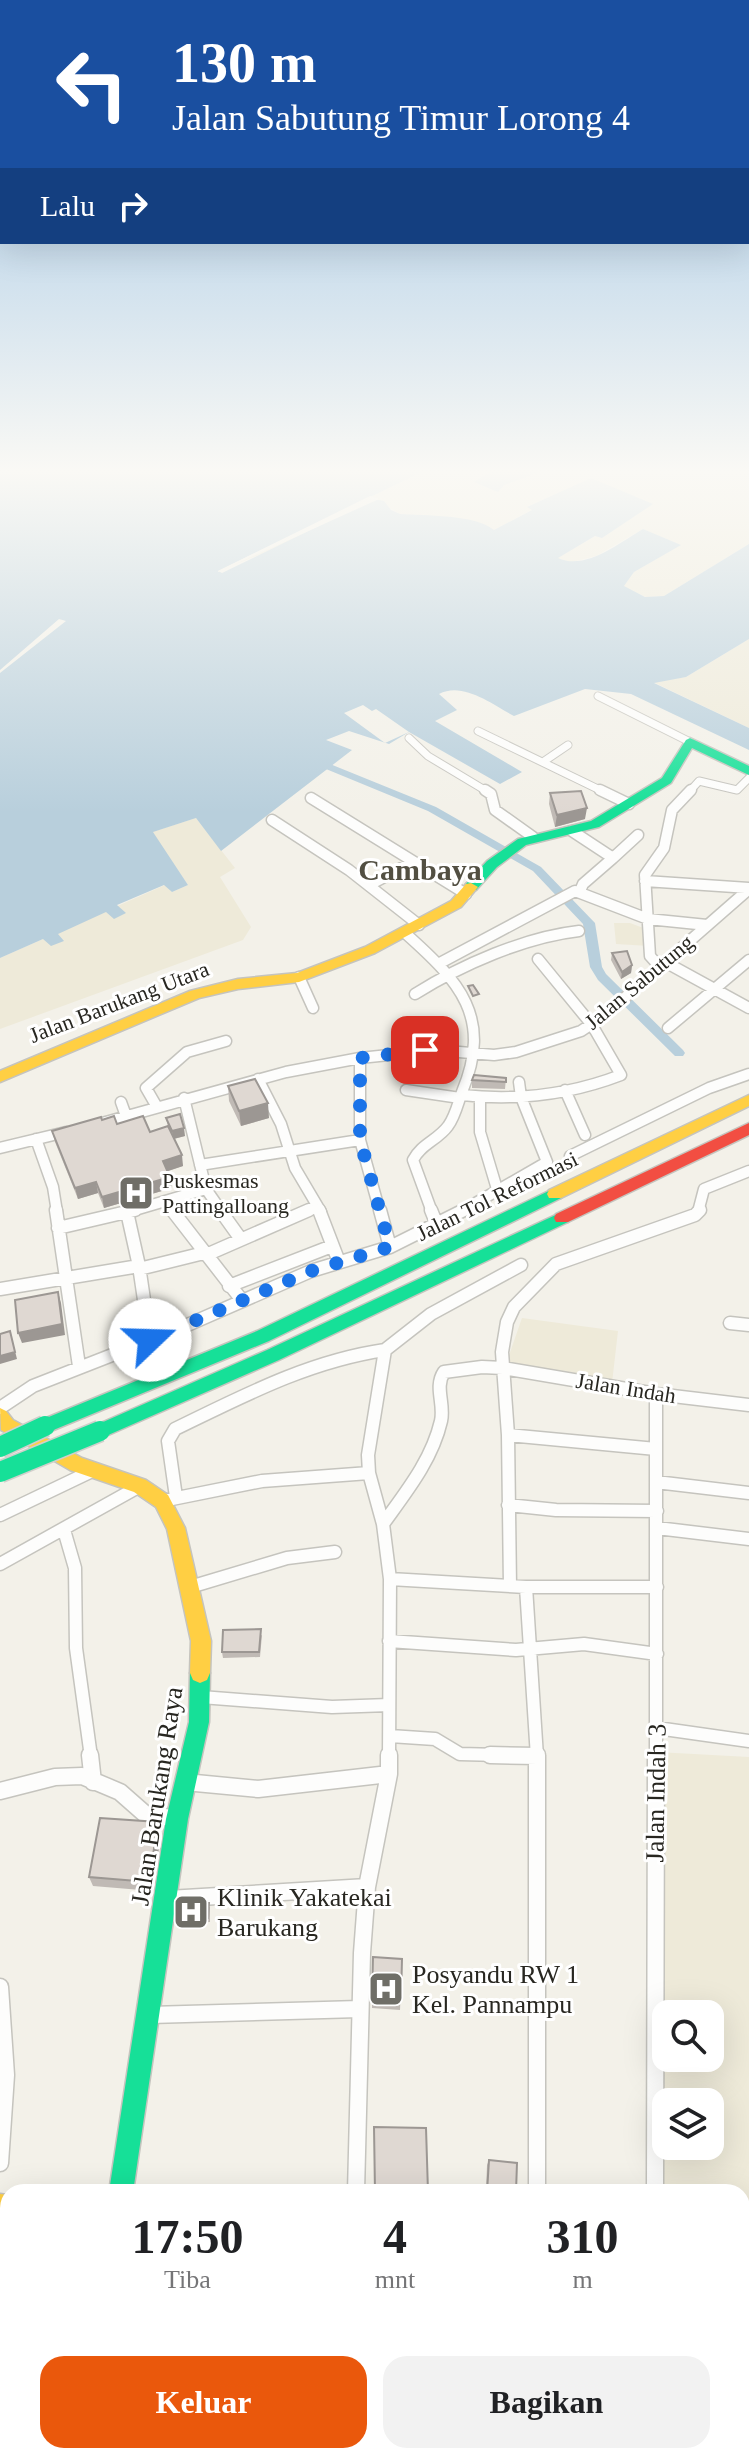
<!DOCTYPE html>
<html lang="id">
<head>
<meta charset="utf-8">
<style>
  :root { --surface:#fff; --page:#f2f2f2; --text:#202124; --muted:#757577; --accent:#ea580c }
  body { margin:0; font-family:Georgia,serif; background:var(--page); color:var(--text); height:100vh; display:flex; flex-direction:column; font-size:30px; white-space:nowrap }
  * { box-sizing:border-box; margin:0 }
  p { font-size:26px; color:var(--muted) }
  .icon { flex:none; width:44px; height:44px; fill:none; stroke:currentColor; stroke-width:2; stroke-linecap:round; stroke-linejoin:round }
  .map { position:relative; flex:1; overflow:hidden }
  .drawer { position:absolute; left:0px; top:2184px; width:750px; height:280px; display:flex; flex-direction:column; background:var(--surface); border-radius:24px 24px 0 0; box-shadow:0 8px 32px #0002 }
  .drawer>* { flex:none }
  .guide { position:absolute; left:0px; top:0px; width:750px; height:244px; box-shadow:0 8px 32px #0002; background:#1a4fa0; color:#fff; overflow:hidden }
  .controls { position:absolute; left:652px; top:2000px; display:grid; gap:16px }
  .controls a { display:grid; place-items:center; width:72px; height:72px; border-radius:16px; background:var(--surface); box-shadow:0 8px 32px #0002; font-size:40px }
  .pin { position:absolute; display:grid; place-items:center; width:68px; height:68px; color:#fff; margin:-34px; border-radius:16px; box-shadow:0 4px 12px #0006 }
  .me { position:absolute; width:88px; margin:-44px; rotate:69deg; stroke-linejoin:round; filter:drop-shadow(0 0 6px #0008) }
  .turn { display:flex; align-items:center; gap:28px; height:168px; padding:0 40px; font-size:36px }
  .turn .icon { width:104px; height:104px; stroke-width:2.5 }
  .turn b { display:block; font-size:56px; line-height:68px }
  .then { display:flex; align-items:center; height:76px; padding:0 40px; background:#0003; gap:16px; font-size:30px }
  .eta { display:flex; justify-content:space-evenly; align-items:center; height:136px; text-align:center }
  .eta b { font-size:48px; font-weight:700; line-height:56px }
  .button { display:flex; gap:16px; margin-top:auto; padding:16px 40px }
  .button a { flex:1; height:92px; border-radius:24px; background:var(--accent); color:#fff; font-size:32px; font-weight:700; line-height:92px; text-align:center }
  .button a+a { background:var(--page); color:var(--text) }
  .map>svg:first-child { display:block }
  .built { fill:#eeead9; fill-rule:evenodd }
  .water { fill:#b8cfdc }
  .pier { fill:#f3f1e9 }
  .lines { fill:none; stroke-linecap:round; stroke-linejoin:round }
  .canal { fill:#b8cfdc; fill-rule:evenodd }
  .street-far3-casing { stroke:#c5c4be; stroke-width:9 }
  .street-far2-casing { stroke:#c5c4be; stroke-width:13 }
  .street-far1-casing { stroke:#c5c4be; stroke-width:15 }
  .street-casing { stroke:#c5c4be; stroke-width:19 }
  .fast-casing { stroke:#c5c4be; stroke-width:3 }
  .slow-casing { stroke:#c5c4be; stroke-width:3 }
  .jam-casing { stroke:#c5c4be; stroke-width:3 }
  .street-far3 { stroke:#fdfdfc; stroke-width:7 }
  .street-far2 { stroke:#fdfdfc; stroke-width:10 }
  .street-far1 { stroke:#fdfdfc; stroke-width:12 }
  .street { stroke:#fdfdfc; stroke-width:16 }
  .fast { fill:#16e098; fill-rule:evenodd }
  .slow { fill:#ffcf43; fill-rule:evenodd }
  .jam { fill:#f24e42; fill-rule:evenodd }
  .fast-bridge-casing { stroke:#d0cfcb; stroke-width:23; stroke-linecap:butt }
  .fast-bridge { stroke:#16e098; stroke-width:20 }
  .wall { fill:#c0bab5 }
  .shaded-wall { fill:#9c9793 }
  .building { fill:#dfd8d2; stroke:#9c9793; stroke-width:2 }
  .route { stroke:#1a73e8; stroke-width:14; stroke-dasharray:0 25.2 }
  .labels { text-anchor:middle; dominant-baseline:central; stroke-width:6; stroke-linejoin:round; paint-order:stroke }
  .street-label { font-size:22px; fill:#282721; stroke:#fff }
  .poi-label { font-size:22px; fill:#282721; stroke:#fff; text-anchor:start }
  .near-street-label { font-size:26px; fill:#282721; stroke:#fff }
  .near-poi-label { font-size:26px; fill:#282721; stroke:#fff; text-anchor:start }
  .district-label { font-size:30px; font-weight:bold; fill:#524f42; stroke:#fff }
</style>
</head>
<body>
<div class="map">
<svg width="749" height="2464" viewBox="0 0 749 2464">
  <rect width="100%" height="100%" fill="#f3f1e9"/>
  <path class="built" d="M430,468h319v76l-85,52 -18,1 -23,-10 11,-15 46,-27 -37,-16 -47,27 -28,7 -11,-5 39,-22 6,2 50,-34 -61,-25 -63,27 5,3 -39,21 -37,-11 -57,-5 -14,-8 -168,65z
    M749,639v89l-96,-46 33,-5z
    M196,818l39,50 -15,9 31,50 -8,13 -243,89v-71l165,-73 7,7 16,-7 -36,-53z
    M614,923h16l16,6 3,17 -33,-2z
    M522,1318l96,13 -6,52 -106,-19z
    M657,1752l92,5v586l-7,-3v-148h-87zM666,2014h44v44h-44zM666,2102h44v44h-44z"/>
  <path class="water" d="M0,468h430l-212,103 4,2 152,-74 10,2 7,9 9,4c24,2 75,0 94,16l38,-20 -5,-3 64,-29 62,26 -51,34 -7,-2 -37,22c27,13 61,-15 85,-29l38,16 -47,27 -10,14 21,11 19,-1 85,-52v95l-63,38 -32,6 95,45v22l-118,-56 -46,-5 -71,27c-21,-11 -51,-35 -75,-22l18,16 -22,11 87,51 -22,12 -91,-52 -20,12 -40,-13 -23,9 26,10 -131,101 -25,-33 -43,14 35,53 -16,7 -8,-7 -47,20 9,8 -12,6 -8,-7 -48,22 6,7 -13,5 -8,-7 -43,19v-285l66,-52 -7,-2 -59,51z
    M496,468h46l-4,5 -34,12 -6,7 -24,-10z"/>
  <path class="pier" d="M370,496l9,3 -161,73v-1z
    M363,705l9,6 4,-2 33,23 -24,11 -41,-30z"/>
  <g class="lines">
    <path class="canal" d="M330,764l106,43 105,60 54,56 7,44 4,7 77,76 2,3 -2,3h-8l-77,-76 -8,-13 -7,-43 -50,-53 -105,-60 -102,-42v-4z"/>
    <defs>
      <path id="street-far3" d="M598,696l92,46
        M478,731l126,61
        M409,738l19,18 60,36
        M543,762l25,-17
        M689,792l10,-11 38,9 12,-12"/>
      <path id="street-far2" d="M485,790l6,4 4,16 38,27
        M600,790l29,14
        M311,798l155,96
        M272,820l77,50 70,55
        M572,831l41,27 25,-23
        M645,881l104,7
        M369,885l44,-23
        M580,891l3,-7 30,-26
        M405,933c55,49 88,84 57,159 -4,11 -7,25 -14,34 -10,14 -27,18 -35,34l19,52
        M665,962l84,46
        M440,963l135,-72 73,28 59,6
        M659,966l-9,-10 -5,-81 19,-27 8,-38 19,-20
        M299,977l14,31
        M415,994c46,-29 110,-57 164,-63
        M668,1028l81,-68
        M360,1058v82l20,72
        M258,1079l23,45 14,44 26,44
        M406,1090l54,8
        M565,1090l20,45
        M462,1095c55,6 107,0 159,-20l-29,-50 -54,-66
        M480,1098v34l17,57
        M121,1102l5,14
        M157,1107l-11,-19 41,-36 39,-11
        M102,1123l184,-51 74,-14 76,-8 58,5 22,-3 65,-21 24,-16 144,-126
        M36,1139l17,48 4,25
        M0,1148l66,-16
        M570,1156l139,-68 40,-14
        M200,1165l160,-25
        M206,1189l16,23
        M165,1201l8,11
        M128,1212l78,-23 -22,-91
        M304,1212l13,-6
        M460,1212l87,-50 -26,-65 -2,-15
        M698,1212l6,-23 45,-18"/>
      <path id="street-far1" d="M56,1210l23,156
        M172,1210l69,89
        M220,1210l20,28
        M319,1210l20,52
        M380,1210l10,37
        M431,1210l6,15
        M58,1228l77,-18
        M206,1255l103,-45
        M139,1266l11,74
        M139,1269l65,-16
        M229,1286l103,-40
        M0,1289l139,-23 -12,-54
        M730,1323l19,2
        M0,1408l33,-22 143,-56 135,-59 79,-24 74,-37
        M508,1435l148,14
        M369,1473l-1,-18 17,-105 46,-36 90,-49
        M656,1482l93,11
        M176,1497l-8,-56 7,-12c68,-33 134,-68 210,-79
        M162,1501l100,-20 107,-8 14,51 7,55 -1,178
        M508,1505l48,5 101,1
        M0,1515l92,-44
        M383,1524c23,-32 49,-64 58,-103 4,-17 -7,-34 3,-49l38,-5 21,1 153,26 93,11
        M657,1528l92,11
        M64,1530l11,38 1,80 15,109
        M0,1564l140,-78
        M390,1579l136,8h131
        M510,1586l-2,-151 -6,-83 5,-30 7,-15 42,-43 139,-49 5,-5
        M190,1587l97,-29 48,-6
        M526,1587l11,170
        M389,1641l127,9 68,-6 73,10
        M201,1697l131,10 57,-2
        M657,1728l92,13
        M390,1736l45,3 25,15 77,2
        M656,1757v-363"/>
      <path id="street" d="M90,1755l3,27
        M490,1755l47,1
        M537,1755v437
        M185,1782l73,7 131,-15
        M0,1791l55,-14 27,-1 38,16 25,22 32,5
        M168,1899l199,-12
        M0,1987l6,88 -6,88
        M150,2015l209,-6
        M356,2192l6,-239 5,-66 22,-113v-19
        M655,2192l1,-437
        M0,2422l8,42
        M493,2456l22,8
        M271,2464l20,-8
        M480,2464l1,-8"/>
      <path id="fast" d="M690,738l59,28v9l-57,-27 -21,35 -72,44 -73,18 -29,22 -21,23h-10v-6l21,-23 31,-22 73,-18 71,-43 24,-38z
        M555,1188l6,2 2,4 -2,4 -292,143 -218,90 -6,3 -6,-3 -3,-5 3,-5 218,-90z
        M562,1212l6,2 2,4 -2,4 -289,138 -173,76 -6,3 -6,-3 -3,-5 3,-5 173,-76z
        M200,1663l7,3 3,7 -1,49 -21,97 -55,373h-24l57,-373 23,-97 1,-49 3,-7z"/>
      <path id="slow" d="M471,883l7,4 -17,20 -86,46 -76,29 -61,7 -39,9 -199,84v-11l190,-80 48,-12 59,-6 68,-26 86,-46 15,-17z
        M749,1095v11l-188,92h-12l-2,-4 2,-4z
        M0,1408l6,3 7,9 69,38 64,22 22,15 17,33 26,113 -1,32 -3,7 -7,3 -7,-3 -3,-7 1,-32 -24,-112 -11,-22 -22,-15 -64,-22 -69,-40z
        M0,2194l8,1v24l-8,-1z"/>
      <path id="jam" d="M749,1123v12l-181,87h-12l-2,-4 2,-4z
        M742,2330l7,2v26l-7,-2z"/>
    </defs>
    <use href="#street-far3" class="street-far3-casing"/>
    <use href="#street-far2" class="street-far2-casing"/>
    <use href="#street-far1" class="street-far1-casing"/>
    <use href="#street" class="street-casing"/>
    <use href="#fast" class="fast-casing"/>
    <use href="#slow" class="slow-casing"/>
    <use href="#jam" class="jam-casing"/>
    <use href="#street-far3" class="street-far3"/>
    <use href="#street-far2" class="street-far2"/>
    <use href="#street-far1" class="street-far1"/>
    <use href="#street" class="street"/>
    <use href="#fast" class="fast"/>
    <use href="#slow" class="slow"/>
    <use href="#jam" class="jam"/>
    <defs>
      <path id="fast-bridge" d="M0,1447l45,-21
        M0,1472l100,-41"/>
    </defs>
    <use href="#fast-bridge" class="fast-bridge-casing"/>
    <use href="#fast-bridge" class="fast-bridge"/>
  </g>
  <path class="wall" d="M550,793l35,26 -30,8 -6,-23z
    M612,953l20,12 -1,8 -10,6 -10,-19z
    M506,1078l-1,11 -33,-1v-8z
    M228,1086l41,32 -28,8 -12,-25z
    M166,1118l19,18 -11,3 9,27 -15,5 4,17 -68,20 -6,-15 -20,6 -23,-57 -3,-11 50,-11 48,12 18,-5z
    M262,1635l-2,22 -37,1 -1,-6z
    M158,1822l3,10 -8,59 -60,-5 -4,-9z
    M210,1907v15l-33,1 -2,-4z
    M373,1957l29,2 -2,51 -28,-2z
    M489,2160l27,32h-30l1,-27z"/>
  <path class="shaded-wall" d="M587,808l-2,11 -30,8 2,-12z
    M632,965l-1,8 -10,6 1,-7z
    M268,1103l1,15 -28,8 -2,-15z
    M184,1128l1,8 -12,3 -1,-8z
    M182,1155l1,11 -18,6 -2,-11z
    M170,1177l2,11 -68,20 -2,-11z
    M96,1182l2,11 -20,6 -3,-11z
    M58,1292l3,11 4,32 -43,8 -4,-10z
    M10,1331l7,28 -17,5v-8z
    M158,1822l3,10 -8,59 -4,-9z"/>
  <path class="building" d="M581,791l6,17 -30,7 -7,-22z
    M627,951l5,14 -10,7 -10,-19z
    M473,985l6,9 -6,2 -5,-10z
    M474,1075l32,3v4l-34,-2z
    M255,1079l13,24 -29,8 -11,-25z
    M180,1114l4,14 -12,3 -6,-13z
    M114,1116l3,8 26,-8 7,16 18,-6 14,29 -19,6 7,16 -68,20 -6,-15 -21,6 -23,-57 49,-14 1,3z
    M58,1292l4,32 -44,9 -3,-33z
    M10,1331l5,21 -15,4v-22z
    M261,1629l-2,23h-37l1,-22z
    M100,1818l58,4 -9,60 -60,-5z
    M209,1903l-1,15 -33,1 2,-14z
    M373,1957l29,2 -1,40 -29,-2z
    M374,2127l52,1 2,64h-53z
    M489,2160l28,3 -1,29h-29z
    M742,2259l7,1v63l-7,-2z
    M8,2348v52l-4,2 -4,-52z"/>
  <linearGradient id="sky" x2="0" y2="1"><stop stop-color="#95bfe3"/><stop offset="0.58" stop-color="#faf9f5"/><stop offset="1" stop-color="#faf9f5" stop-opacity="0"/></linearGradient>
  <rect width="749" height="813" fill="url(#sky)"/>
  <g class="lines">
    <path class="route" d="M150,1340l161,-69 79,-24 -30,-107v-82l65,-8"/>
  </g>
  <defs>
    <symbol id="hospital-square" viewBox="-11 -11 22 22"><rect x="-9" y="-9" width="18" height="18" rx="4" fill="#6f6e67" stroke="#fff"/><path d="M-5-5h3v3.5h4V-5h3V5h-3V1.5h-4V5h-3Z" fill="#fff"/></symbol>
  </defs>
  <g fill-rule="evenodd">
    <use href="#hospital-square" x="116" y="1173" width="40" height="40"/>
    <use href="#hospital-square" x="171" y="1892" width="40" height="40"/>
    <use href="#hospital-square" x="366" y="1969" width="40" height="40"/>
  </g>
  <g class="labels">
    <g class="street-label">
      <text transform="translate(639 982) rotate(-40)">Jalan Sabutung</text>
      <text transform="translate(119 1002) rotate(-21)">Jalan Barukang Utara</text>
      <text transform="translate(497 1196) rotate(-26)">Jalan Tol Reformasi</text>
      <text transform="translate(626 1388) rotate(9)">Jalan Indah</text>
    </g>
    <g class="poi-label">
      <text x="162" y="1180">Puskesmas<tspan x="162" dy="25">Pattingalloang</tspan></text>
    </g>
    <g class="near-street-label">
      <text transform="translate(656 1793) rotate(-89)">Jalan Indah 3</text>
      <text transform="translate(157 1796) rotate(-81)">Jalan Barukang Raya</text>
    </g>
    <g class="near-poi-label">
      <text x="217" y="1897">Klinik Yakatekai<tspan x="217" dy="30">Barukang</tspan></text>
      <text x="412" y="1974">Posyandu RW 1<tspan x="412" dy="30">Kel. Pannampu</tspan></text>
    </g>
    <g class="district-label">
      <text x="420" y="869">Cambaya</text>
    </g>
  </g>
</svg>
<div class="controls">
<a><svg class="icon" aria-label="search" viewBox="0 0 24 24"><circle cx="10" cy="10" r="6"/><path d="M15 15l6 6"/></svg></a>
<a><svg class="icon" aria-label="layers" viewBox="0 0 24 24"><path d="M12 4l9 5-9 5-9-5zM3 14l9 5 9-5"/></svg></a>
</div>
<div class="pin" style="left:425px;top:1050px;background:#d93025"><svg class="icon" aria-label="arrive" viewBox="0 0 24 24"><path d="M6 21V4h12l-3 4 3 4H6"/></svg></div>
<svg class="me" style="left:150px;top:1340px" viewBox="-20 -20 40 40"><circle r="19" fill="#fff"/><path d="M0-13L10 11 0 6-10 11z" fill="#1a73e8"/></svg>
<div class="guide">
<div class="turn"><svg class="icon" aria-label="left" viewBox="0 0 24 24"><path d="M17 20v-9H6M10 6l-5 5 5 5"/></svg><div><b>130 m</b>Jalan Sabutung Timur Lorong 4</div></div>
<div class="then">Lalu<svg class="icon" aria-label="right" viewBox="0 0 24 24"><path d="M7 20v-9h11M14 6l5 5-5 5"/></svg></div>
</div>
<section class="drawer">
<div class="eta">
<div><b>17:50</b><p>Tiba</p></div>
<div><b>4</b><p>mnt</p></div>
<div><b>310</b><p>m</p></div>
</div>
<div class="button"><a>Keluar</a><a>Bagikan</a></div>
</section>
</div>
</body>
</html>
